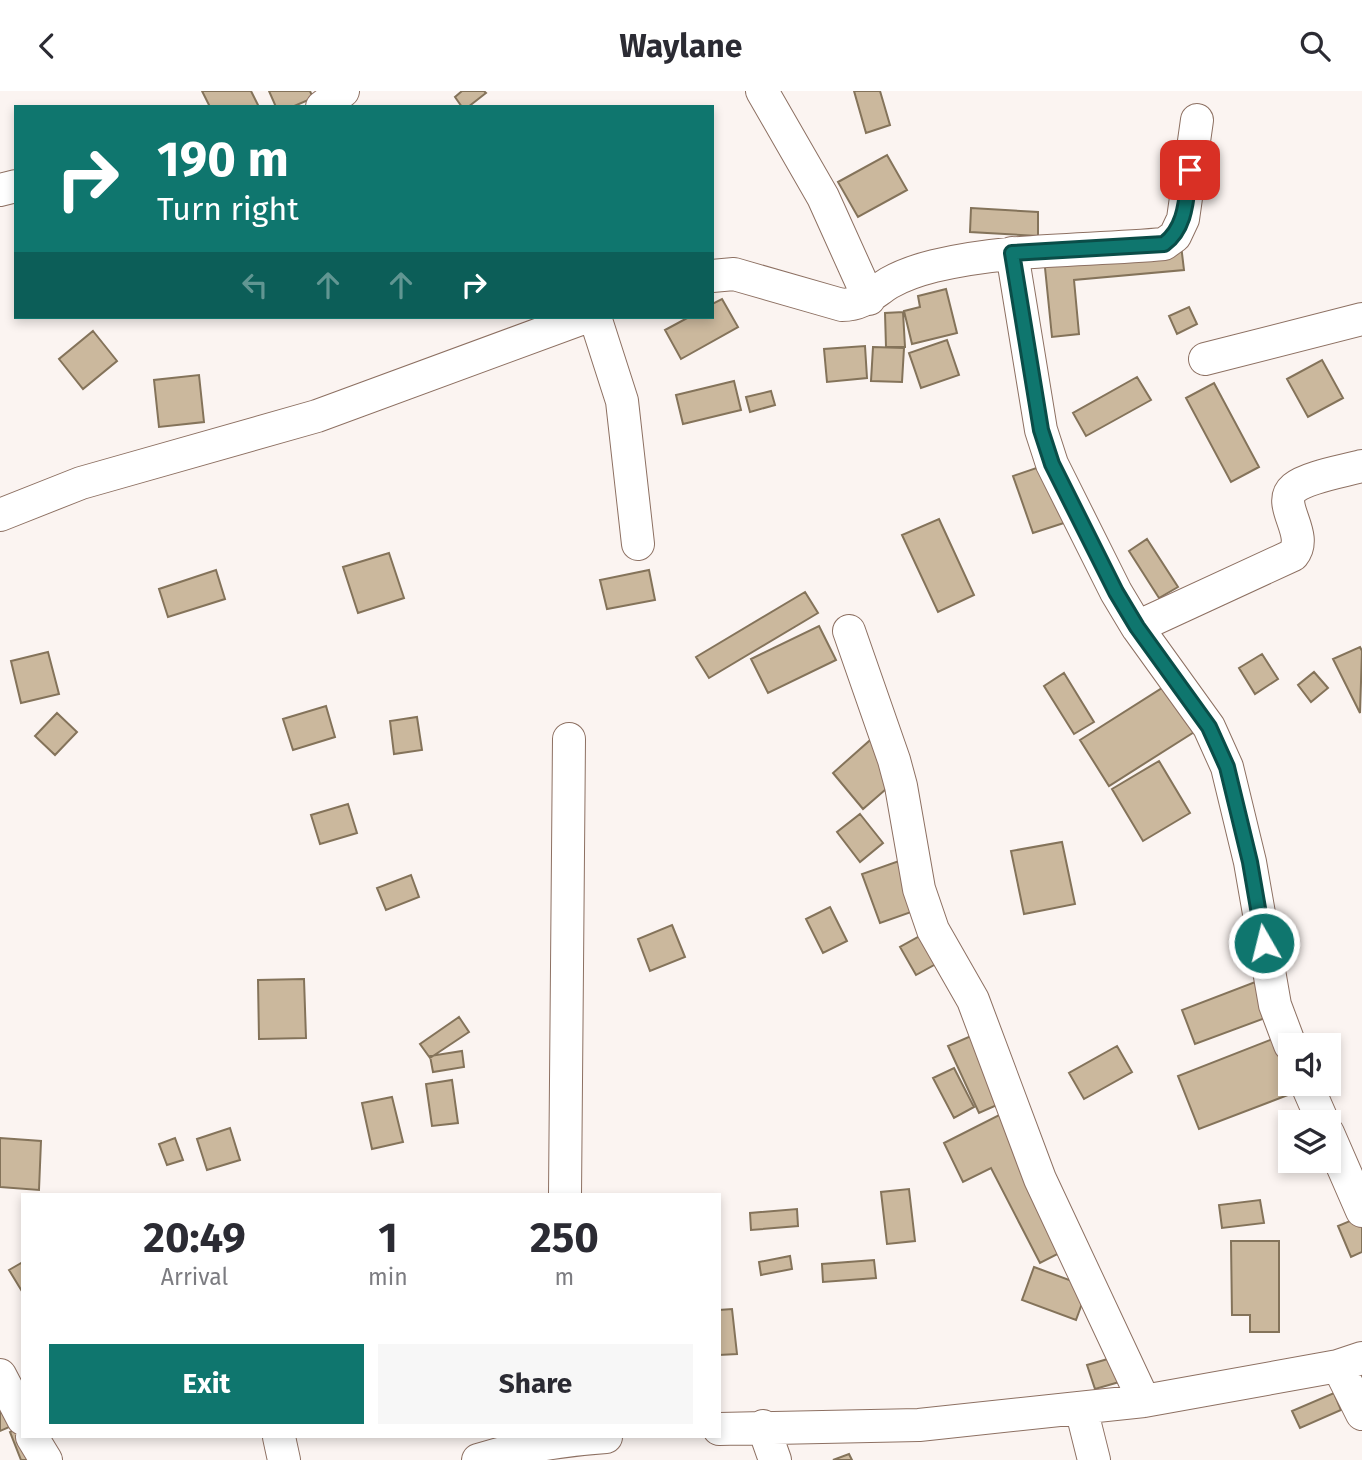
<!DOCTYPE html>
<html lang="en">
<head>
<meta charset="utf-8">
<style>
  :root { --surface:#fff; --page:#f7f7f7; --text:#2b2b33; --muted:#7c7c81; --accent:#0f766e }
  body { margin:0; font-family:"Fira Sans",sans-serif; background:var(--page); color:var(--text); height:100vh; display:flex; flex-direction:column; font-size:26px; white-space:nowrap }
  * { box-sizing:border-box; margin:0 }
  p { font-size:23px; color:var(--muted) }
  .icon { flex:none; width:38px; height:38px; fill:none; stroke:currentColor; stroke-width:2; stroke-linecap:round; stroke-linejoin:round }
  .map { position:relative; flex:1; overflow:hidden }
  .side { position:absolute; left:21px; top:1102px; width:700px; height:245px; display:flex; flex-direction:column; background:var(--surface); border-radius:0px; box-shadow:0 4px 10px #0003 }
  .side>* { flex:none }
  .banner { position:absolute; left:14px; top:14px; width:700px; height:214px; border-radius:0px; box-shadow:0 4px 10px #0003; background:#0f766e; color:#fff; overflow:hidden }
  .fabs { position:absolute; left:1278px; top:942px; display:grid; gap:14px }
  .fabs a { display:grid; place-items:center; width:63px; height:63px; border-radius:0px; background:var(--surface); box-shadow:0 4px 10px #0003; font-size:35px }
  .pin { position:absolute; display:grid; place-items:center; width:60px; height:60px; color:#fff; margin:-30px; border-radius:14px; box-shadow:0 4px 10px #0006 }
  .me { position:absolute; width:77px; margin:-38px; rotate:352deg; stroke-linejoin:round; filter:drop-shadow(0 0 5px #0008) }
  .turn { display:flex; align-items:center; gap:24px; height:147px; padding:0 28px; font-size:32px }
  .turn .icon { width:91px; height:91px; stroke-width:2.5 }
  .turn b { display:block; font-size:49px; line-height:60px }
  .lanes { display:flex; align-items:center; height:66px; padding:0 28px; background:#0003; justify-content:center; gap:35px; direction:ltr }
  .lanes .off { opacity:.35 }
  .eta { display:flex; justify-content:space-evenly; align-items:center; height:119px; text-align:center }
  .eta b { font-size:42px; font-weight:700; line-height:49px }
  .action { display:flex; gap:14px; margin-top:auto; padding:14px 28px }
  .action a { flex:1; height:80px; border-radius:0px; background:var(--accent); color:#fff; font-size:28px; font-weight:700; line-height:80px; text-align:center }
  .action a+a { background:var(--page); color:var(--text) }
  header { display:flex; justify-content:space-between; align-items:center; height:91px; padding:0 28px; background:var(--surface); font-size:32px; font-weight:700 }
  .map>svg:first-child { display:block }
  .building { fill:#cbb89d; stroke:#84735a; stroke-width:2 }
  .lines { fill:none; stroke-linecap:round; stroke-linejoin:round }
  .street-casing { stroke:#8d7062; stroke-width:34 }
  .street { stroke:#fff; stroke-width:32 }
  .route-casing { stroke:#0a4d48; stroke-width:18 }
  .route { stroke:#0f766e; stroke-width:12 }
</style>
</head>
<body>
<header><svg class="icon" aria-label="back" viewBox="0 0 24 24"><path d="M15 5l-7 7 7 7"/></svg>Waylane<svg class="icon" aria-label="search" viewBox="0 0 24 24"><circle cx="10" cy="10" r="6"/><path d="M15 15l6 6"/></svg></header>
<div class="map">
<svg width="1362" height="1369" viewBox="0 0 1362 1369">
  <rect width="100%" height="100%" fill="#fbf4f1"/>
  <path class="building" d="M202,0h49l8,16h-49z
    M202,0h49l8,16h-49z
    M269,0h41l3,7 -21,9h-16z
    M462,0h22l2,2 -18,14h-6l-7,-10z
    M854,0h26l10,34 -24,8z
    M887,64l20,35 -49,27 -20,-35z
    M971,117l67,4v24l-68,-4z
    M971,117l67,4v24l-68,-4z
    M1181,154l3,25 -110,10 5,54 -27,3 -8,-79z
    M946,198l11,44 -45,11 -8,-33 16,-4 -2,-11z
    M722,208l16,28 -57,32 -16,-29 24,-13h23v-13z
    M1189,216l8,17 -20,10 -8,-18z
    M903,221l2,35h-19l-1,-34z
    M903,221l2,35h-19l-1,-34z
    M93,240l24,30 -34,28 -24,-30z
    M947,249l12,35 -38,13 -12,-35z
    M865,255l2,32 -40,4 -3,-33z
    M865,255l2,32 -40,4 -3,-33z
    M873,256l31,1 -2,34 -31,-1z
    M873,256l31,1 -2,34 -31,-1z
    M1322,269l21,38 -35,19 -21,-38z
    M199,284l5,47 -45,5 -5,-47z
    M1137,286l14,23 -65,36 -13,-23z
    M734,290l7,29 -58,14 -7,-29z
    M734,290l7,29 -58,14 -7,-29z
    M1214,292l45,84 -28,15 -45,-84z
    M771,300l4,14 -25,7 -4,-15z
    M771,300l4,14 -25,7 -4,-15z
    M1054,371l19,58 -40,13 -20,-57z
    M939,428l35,76 -36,17 -36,-77z
    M1147,448l31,48 -19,11 -30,-47z
    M389,462l15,45 -46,15 -15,-46z
    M389,462l15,45 -46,15 -15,-46z
    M216,479l9,29 -57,18 -9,-28z
    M649,479l6,30 -48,9 -7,-29z
    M805,501l13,21 -109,65 -13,-21z
    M819,535l17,34 -68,33 -17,-34z
    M1360,556l2,4 -2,62 -27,-54z
    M48,561l11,42 -38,9 -10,-42z
    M1262,563l16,25 -23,15 -16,-26z
    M1262,563l16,25 -23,15 -16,-26z
    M1314,581l14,16 -17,14 -13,-17z
    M1064,582l30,49 -20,12 -30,-48z
    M1170,592l29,46 -90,57 -29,-46z
    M326,615l9,31 -42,13 -10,-31z
    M57,622l20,19 -22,23 -20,-19z
    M417,626l5,33 -28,4 -4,-33z
    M877,643l31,36 -45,39 -30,-36z
    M1159,670l31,52 -47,28 -31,-52z
    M1159,670l31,52 -47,28 -31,-52z
    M348,713l9,29 -37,11 -9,-29z
    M348,713l9,29 -37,11 -9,-29z
    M860,723l23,29 -23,19 -23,-30z
    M860,723l23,29 -23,19 -23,-30z
    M1062,751l13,62 -51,10 -13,-63z
    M899,770l18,49 -37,13 -18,-49z
    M411,784l8,22 -33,13 -9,-22z
    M830,816l17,34 -24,12 -17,-34z
    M672,834l13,32 -35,14 -12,-32z
    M672,834l13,32 -35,14 -12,-32z
    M936,836l16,28 -36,20 -16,-28z
    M304,888l2,59 -47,1 -1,-59z
    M1263,888l13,35 -81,30 -13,-34z
    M1263,888l13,35 -81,30 -13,-34z
    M459,926l10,15 -39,26 -10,-14z
    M987,938l30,67 -38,17 -31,-67z
    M1288,942l2,50h18l1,4 -110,42 -21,-53z
    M1117,955l15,26 -48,27 -15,-26z
    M462,960l2,16 -31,5 -3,-16z
    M954,977l20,39 -20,11 -21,-40z
    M954,977l20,39 -20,11 -21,-40z
    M452,989l6,43 -26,3 -6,-42z
    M392,1006l11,45 -31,7 -10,-46z
    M1011,1018l68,134 -39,20 -49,-95 -28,14 -19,-39z
    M230,1037l10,32 -33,10 -10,-31z
    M230,1037l10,32 -33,10 -10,-31z
    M0,1047l41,3 -2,49 -39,-3z
    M175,1047l8,22 -16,5 -8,-21z
    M909,1098l6,52 -28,3 -6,-52z
    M1260,1109l4,23 -42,5 -3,-23z
    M797,1118l1,17 -47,4 -1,-17z
    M1362,1125v36l-11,5 -13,-31z
    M1231,1150h48v91h-29v-17h-18z
    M790,1165l2,13 -31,6 -2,-13z
    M874,1169l2,18 -53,4 -1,-18z
    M23,1171v31l-14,-23z
    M1034,1176l35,13 4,-11 19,7 -16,44 -54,-20z
    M732,1218l5,45 -18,1v-45z
    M1125,1263l8,24 -38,11 -8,-24z
    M0,1299l14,35 -14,6z
    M1334,1302l7,17 -41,18 -8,-17z
    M1334,1302l7,17 -41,18 -8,-17z
    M23,1336l22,33h-24l-11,-28z
    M849,1363l3,6h-19z"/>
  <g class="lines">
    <defs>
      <path id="street" d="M762,0l61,106 46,102
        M322,16l21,-16
        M0,99l16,-4
        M1012,162l29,177 11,34 64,128 21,35 72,100 18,40 23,95 25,143 15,40
        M712,185l22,-2 108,31c21,0 30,-11 47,-22 14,-8 29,-13 45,-17 75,-18 153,-15 230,-22l11,-8 8,-17 14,-99
        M595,226l27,84 16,143
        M1205,268l157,-40
        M0,424l81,-32 236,-67 269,-99
        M1137,536l156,-72c17,-21 -18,-51 1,-67 13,-11 50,-17 68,-22
        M849,540l45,129 7,26 18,103 14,41 40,70 67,179 104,222
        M1306,992l17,39
        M1328,1042l34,78
        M565,1104l4,-456
        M1338,1275l24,48
        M0,1284l23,44
        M1081,1317l13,52
        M763,1335l12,34
        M719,1338l200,-4 225,-24 194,-35 24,-8
        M32,1346l14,23
        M279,1346l5,23
        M478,1369c41,-13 84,-20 128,-23"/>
    </defs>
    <use href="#street" class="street-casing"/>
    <use href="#street" class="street"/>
  </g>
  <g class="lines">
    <defs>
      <path id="route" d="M1190,79c-4,27 -3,57 -26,74l-152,9 29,177 11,34 64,128 21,35 72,100 18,40 23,95 14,81"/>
    </defs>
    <use href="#route" class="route-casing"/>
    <use href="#route" class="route"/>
  </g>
</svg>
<div class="fabs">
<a><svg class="icon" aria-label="sound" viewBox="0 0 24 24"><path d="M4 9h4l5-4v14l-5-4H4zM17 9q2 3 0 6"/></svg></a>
<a><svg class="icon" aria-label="layers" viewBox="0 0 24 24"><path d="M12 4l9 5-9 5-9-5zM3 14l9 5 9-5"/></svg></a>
</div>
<div class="pin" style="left:1190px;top:79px;background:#d93025"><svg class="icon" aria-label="arrive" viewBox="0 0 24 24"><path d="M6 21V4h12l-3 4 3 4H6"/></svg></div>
<svg class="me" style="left:1264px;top:852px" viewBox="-20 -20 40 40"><circle r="17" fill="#0f766e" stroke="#fff" stroke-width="3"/><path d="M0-11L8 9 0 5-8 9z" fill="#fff"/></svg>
<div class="banner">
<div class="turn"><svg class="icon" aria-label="right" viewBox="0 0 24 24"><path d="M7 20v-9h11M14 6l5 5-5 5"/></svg><div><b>190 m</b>Turn right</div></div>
<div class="lanes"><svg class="icon off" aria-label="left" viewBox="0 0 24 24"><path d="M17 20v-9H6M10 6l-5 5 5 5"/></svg><svg class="icon off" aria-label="ahead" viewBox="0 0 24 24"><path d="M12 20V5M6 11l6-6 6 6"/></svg><svg class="icon off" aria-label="ahead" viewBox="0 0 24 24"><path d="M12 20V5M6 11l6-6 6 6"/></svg><svg class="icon" aria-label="right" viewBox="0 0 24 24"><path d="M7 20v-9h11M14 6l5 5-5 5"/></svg></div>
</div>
<section class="side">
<div class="eta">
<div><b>20:49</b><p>Arrival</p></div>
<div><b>1</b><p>min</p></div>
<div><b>250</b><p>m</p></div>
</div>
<div class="action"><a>Exit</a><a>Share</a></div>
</section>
</div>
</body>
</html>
